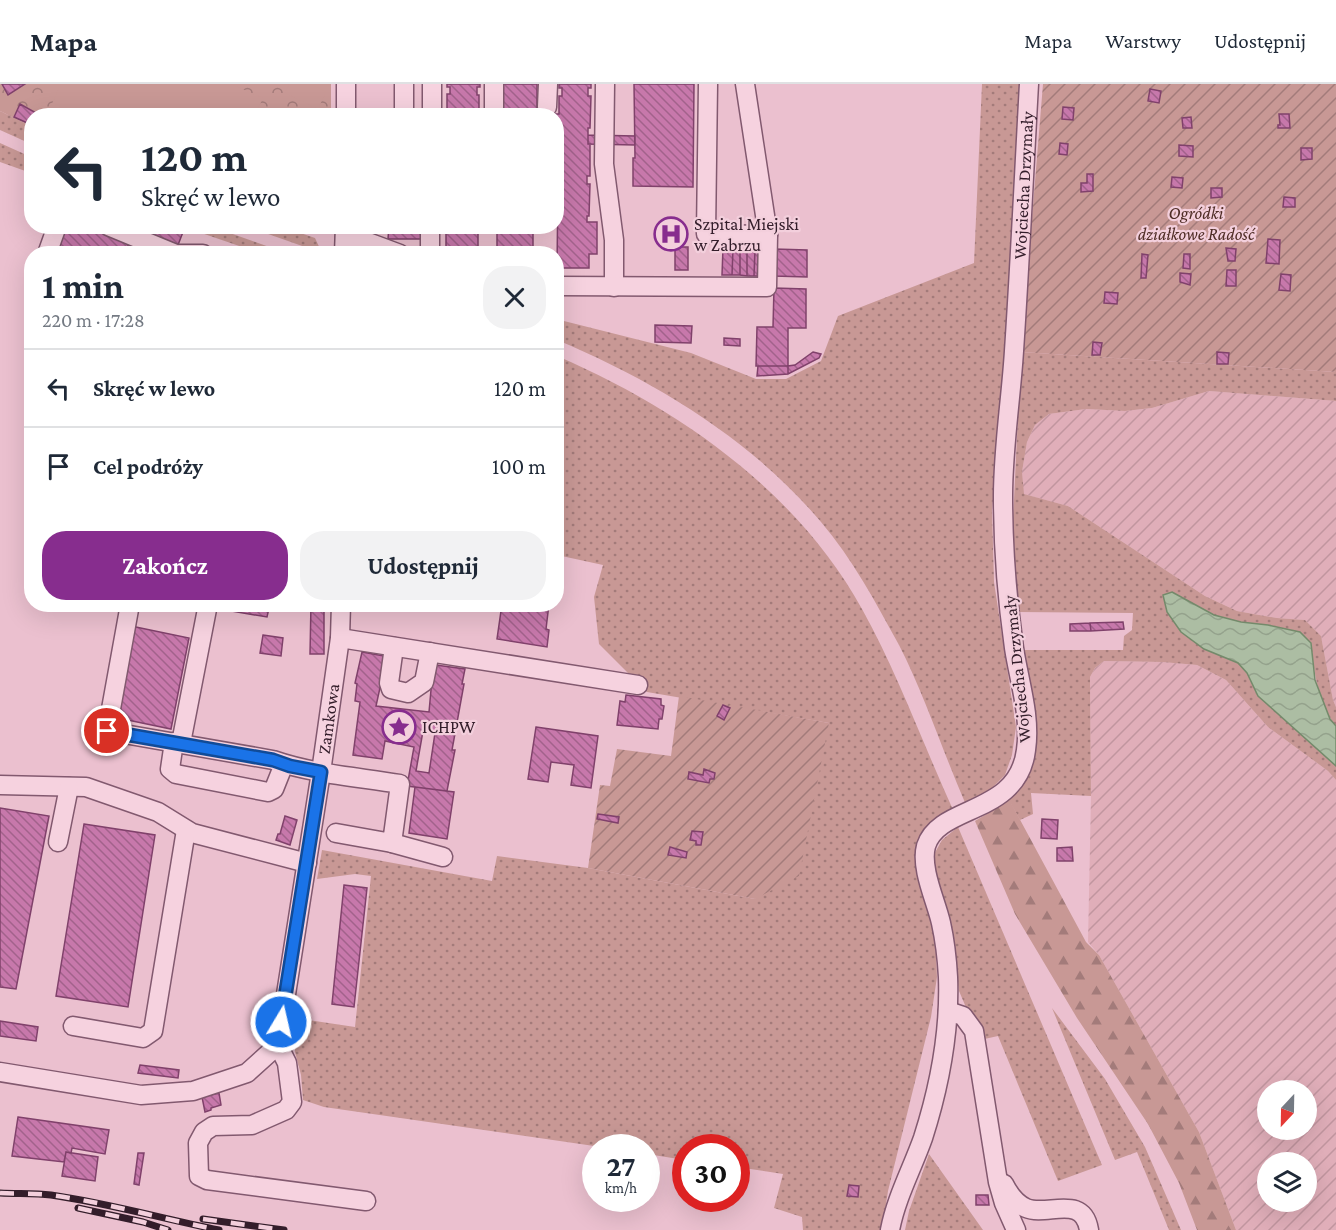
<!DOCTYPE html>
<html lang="pl">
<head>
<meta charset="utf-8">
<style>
  :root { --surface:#fff; --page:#f2f2f3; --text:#1f2937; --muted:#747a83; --line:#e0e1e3; --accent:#872d8e }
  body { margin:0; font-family:"Crimson Pro",serif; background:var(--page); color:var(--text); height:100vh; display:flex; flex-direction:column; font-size:22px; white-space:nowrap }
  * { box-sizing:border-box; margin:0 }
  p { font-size:20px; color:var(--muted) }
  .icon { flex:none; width:33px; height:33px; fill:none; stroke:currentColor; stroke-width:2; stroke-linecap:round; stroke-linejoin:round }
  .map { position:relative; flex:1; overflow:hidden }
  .panel { position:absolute; left:24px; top:162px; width:540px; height:366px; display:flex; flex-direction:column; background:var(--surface); border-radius:24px; box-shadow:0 6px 24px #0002 }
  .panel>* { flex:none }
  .top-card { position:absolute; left:24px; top:24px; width:540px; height:126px; border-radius:24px; box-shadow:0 6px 24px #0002; background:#fff; color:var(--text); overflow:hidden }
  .needle { width:39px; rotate:202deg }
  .tools { position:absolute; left:1257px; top:996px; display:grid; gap:12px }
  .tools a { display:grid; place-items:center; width:60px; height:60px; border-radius:50%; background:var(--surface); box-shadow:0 6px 24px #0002; font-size:30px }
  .speed { position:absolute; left:582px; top:1050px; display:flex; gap:12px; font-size:30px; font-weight:700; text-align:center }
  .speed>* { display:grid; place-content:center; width:78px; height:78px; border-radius:50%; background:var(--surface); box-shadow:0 6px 24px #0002; line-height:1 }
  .speed small { font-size:15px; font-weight:400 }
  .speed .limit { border:9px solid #d22; background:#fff; color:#111 }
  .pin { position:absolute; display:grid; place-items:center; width:51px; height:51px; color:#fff; margin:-26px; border:3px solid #fff; border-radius:50%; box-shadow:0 2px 6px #0007 }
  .me { position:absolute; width:66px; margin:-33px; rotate:9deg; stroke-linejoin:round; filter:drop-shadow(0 0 4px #0008) }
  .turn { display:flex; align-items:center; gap:21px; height:126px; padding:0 18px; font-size:27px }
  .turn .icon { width:78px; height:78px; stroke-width:2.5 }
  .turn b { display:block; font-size:42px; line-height:51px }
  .round { display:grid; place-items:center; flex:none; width:63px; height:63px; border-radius:24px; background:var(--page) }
  .head { display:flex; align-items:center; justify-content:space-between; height:102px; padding:0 18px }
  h1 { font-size:36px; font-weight:700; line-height:45px }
  .cta { display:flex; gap:12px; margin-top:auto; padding:12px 18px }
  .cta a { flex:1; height:69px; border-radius:24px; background:var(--accent); color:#fff; font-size:24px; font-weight:700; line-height:69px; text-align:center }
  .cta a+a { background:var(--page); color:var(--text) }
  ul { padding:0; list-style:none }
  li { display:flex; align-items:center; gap:18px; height:78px; padding:0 18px; border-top:2px solid var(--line) }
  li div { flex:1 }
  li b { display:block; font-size:22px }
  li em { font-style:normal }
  header { display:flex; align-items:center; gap:36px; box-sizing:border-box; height:84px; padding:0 30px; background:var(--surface); border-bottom:2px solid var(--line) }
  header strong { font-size:28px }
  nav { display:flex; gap:33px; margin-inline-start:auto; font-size:21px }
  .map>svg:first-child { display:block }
  .farmland { fill:url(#farmland-furrows); fill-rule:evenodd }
  .grass { fill:url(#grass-dots) }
  .forest { fill:url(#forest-firs) }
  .park { fill:url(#park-crowns) }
  .garden { fill:url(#garden-furrows) }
  .pitch { fill:#c89895 }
  .water { fill:url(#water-waves); stroke:#748a6b; stroke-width:1.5 }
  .building { fill:url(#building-back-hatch); stroke:#80416b; stroke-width:1.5; fill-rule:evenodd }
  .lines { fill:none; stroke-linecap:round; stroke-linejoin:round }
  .minor-casing { stroke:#82596f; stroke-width:21 }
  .minor { stroke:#f6d2df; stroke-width:18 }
  .rail-casing { stroke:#331d2a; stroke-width:7 }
  .rail { stroke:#f3cfdc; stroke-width:4.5; stroke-dasharray:14; stroke-linecap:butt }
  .route-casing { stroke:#114b97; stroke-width:15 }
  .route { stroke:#1a73e8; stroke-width:10 }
  .labels { text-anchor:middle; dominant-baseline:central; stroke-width:4.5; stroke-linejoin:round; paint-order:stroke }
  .street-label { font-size:18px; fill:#331d2a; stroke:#f3cfdc }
  .park-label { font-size:18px; font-style:italic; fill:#4e2c25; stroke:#f3cfdc }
  .poi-label { font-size:18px; fill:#331d2a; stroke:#f3cfdc; text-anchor:start }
</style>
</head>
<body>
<header>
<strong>Mapa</strong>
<nav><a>Mapa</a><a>Warstwy</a><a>Udostępnij</a></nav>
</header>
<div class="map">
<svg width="1336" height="1146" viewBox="0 0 1336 1146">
  <defs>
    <pattern id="farmland-furrows" width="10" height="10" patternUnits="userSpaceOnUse" patternTransform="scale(1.5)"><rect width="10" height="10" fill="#e0aeb9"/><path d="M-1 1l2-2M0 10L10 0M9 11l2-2" fill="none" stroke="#c1959f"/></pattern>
    <pattern id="grass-dots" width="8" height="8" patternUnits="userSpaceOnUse" patternTransform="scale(1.5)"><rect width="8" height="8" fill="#c89895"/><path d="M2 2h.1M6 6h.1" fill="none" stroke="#a37b7a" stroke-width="1.8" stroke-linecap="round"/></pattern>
    <pattern id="forest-firs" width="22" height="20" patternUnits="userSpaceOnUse" patternTransform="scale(1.5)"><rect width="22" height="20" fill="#c89895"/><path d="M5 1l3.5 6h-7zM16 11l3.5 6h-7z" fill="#a37b7a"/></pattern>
    <pattern id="park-crowns" width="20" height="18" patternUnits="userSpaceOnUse" patternTransform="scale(1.5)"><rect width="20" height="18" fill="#c89895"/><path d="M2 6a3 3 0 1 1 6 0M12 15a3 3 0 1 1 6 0" fill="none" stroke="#a37b7a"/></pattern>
    <pattern id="garden-furrows" width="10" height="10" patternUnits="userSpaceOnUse" patternTransform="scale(1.5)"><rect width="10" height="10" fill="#c89895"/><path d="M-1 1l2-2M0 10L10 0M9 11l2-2" fill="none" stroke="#a37b7a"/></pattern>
    <pattern id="water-waves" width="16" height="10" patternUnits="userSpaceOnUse" patternTransform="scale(1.5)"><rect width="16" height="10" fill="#acbda3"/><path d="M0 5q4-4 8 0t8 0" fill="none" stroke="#94a28c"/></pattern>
    <pattern id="building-back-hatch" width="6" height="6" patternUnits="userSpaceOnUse" patternTransform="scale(1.5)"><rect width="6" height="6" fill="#c778ab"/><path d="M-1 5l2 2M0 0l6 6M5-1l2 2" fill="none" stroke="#a2628b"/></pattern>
  </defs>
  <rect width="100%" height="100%" fill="#ebc0cf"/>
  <path class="farmland" d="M1209,307l127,10v306l-3,-7 -12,-64 -16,-16 -28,-2 -40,-7 -32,-15 -137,-90 -45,-12 -1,-22 5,-30 8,-17 14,-11 37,-5 39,2 27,-3z
    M1104,577l58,1 35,3 29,15 42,47 60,44 8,9v450h-100l-37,-98 -100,-177 -11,-13 3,-146 -1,-119 5,-9zM1268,1006h38v40h-38zM1268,1078h38v40h-38z"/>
  <path class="grass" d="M982,0h39l-16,291 -13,135 2,72 22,145 -4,28 -7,20 -15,15 -24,15c-23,-53 -41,-109 -67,-160 -23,-42 -47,-87 -78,-123 -69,-82 -166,-141 -264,-182l-1,-21 135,34 65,26h30l35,-18 17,-45 136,-53z
    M0,27l31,15v18l-31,-14z
    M0,59l31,14v16l-31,-11z
    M184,143h29l73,26h-26z
    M248,143h35l32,11 7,15z
    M1021,268l315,20v29l-127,-10 -57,17 -27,3 -39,-2 -37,5 -14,11 -8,17 -5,30 2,22 44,12 137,90 32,15 40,7 28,2 16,16 12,64 3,7v19c-18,-22 -22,-55 -25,-83l-43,-18 -27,-3 -27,-7 -42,-23 32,57 34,14 9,10 11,23 78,70v14l-8,-9 -60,-44 -42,-47 -29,-15 -35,-3 -58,-1 -9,7 -5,9 1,119 -60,-3 2,21 -13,6 -9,-16 -6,-1 21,-29 9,-29 -11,-95h99l1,-14 8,-6 1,-17 -116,-1 -4,-91z
    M557,272c121,52 240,135 305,253 36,65 61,135 92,203l-36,37 4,45 13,39 2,44 -6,40 -43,174 -6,39h-79l-1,-13 -28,-9 9,-34 -46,-7 -1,-19h-50l-1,12 -38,-6 -1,-6 -45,-1 -277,-40 -21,-7 -2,-25 -6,-23v-34l60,9 16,-151 -16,-2 -38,5 5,-29 170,31 5,-25 91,12 167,31 74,-176 -182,-31 -48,-48 -5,-47 9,-32 -46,-10 -1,-109 8,-73 -7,-4z
    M958,743l144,338 -44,16 -60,-145 -18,4 -21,-49 -11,-73 -16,-60 10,-18z
    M1052,924l53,71 40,68 36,83h-12l-32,-78 -22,8z
    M929,1070l54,76h-78l4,-19z"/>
  <path class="forest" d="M1005,719h6l75,139 13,13 100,177 37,98h-39l-18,-47 -31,-59 -71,-106 -62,-104 -40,-93z"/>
  <path class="park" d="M0,0h331v31l-299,1 -1,10 -31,-15z"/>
  <path class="garden" d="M1043,0h293v288l-315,-20z
    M679,612l150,27 -30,153 -44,23 -167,-31 12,-83 10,1 7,-37 54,7z"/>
  <path class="pitch" d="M61,0h170l32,14 -8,17h-187l-18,-7z
    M289,0h21l16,8 -8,17 -33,-16z"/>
  <path class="water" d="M1172,508l42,23 27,7 27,3 32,7 11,11 4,37 15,39 6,7v40l-78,-70 -11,-23 -9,-10 -34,-14 -23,-17 -14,-20 -4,-17z"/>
  <path class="building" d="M2,0h23l-17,11z
    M447,0h33v3h-3v8h2v21h-32v-22h3v-7h-3z
    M499,0h38v30h22v-18h3v-8h-3v-4h32v4h-3v8h3l-1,32h-2v16h2v32h-3v8h3l-1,32h-2v6h10v32h-8v14h-32l1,-85h3v-9h-2v-32h-3v-26h-57z
    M634,0h60l-1,103 -60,-1v-28h2z
    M1150,5l11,2 -2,12 -11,-2z
    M20,20l18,10 -6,2v9l-18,-8z
    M1063,23l11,1 -1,12 -11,-1z
    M1279,30h10l1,14h-12v-3h2z
    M1191,33l1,11h-9l-1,-10z
    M588,51l47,1v9l-47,-1z
    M1060,59l8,1 -1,11 -8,-1z
    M1179,61l14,1v11l-14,-1z
    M1301,64h11v11l-11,1z
    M1087,90h6v17l-12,1v-9h6z
    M1172,93l11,1 -1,10 -11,-1z
    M1211,104h11v9l-11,1z
    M1284,113l11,1v9h-12z
    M66,142h21l42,16 -3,12h-69z
    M130,142h37l16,6 -5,13z
    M389,142h36v13h-37z
    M446,142h32v28h-32z
    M497,142h36v28h-36z
    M1268,155l12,1 -1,24 -13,-1z
    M675,163h13v23h-13z
    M723,164l10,1 -1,26h-10z
    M1226,164l10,1 -1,12h-7z
    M733,165h7v26h-8z
    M740,165h7v27l-7,-1z
    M747,165h8l-1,27h-7z
    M755,165h7v27h-8z
    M774,165l33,1v27l-33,-1z
    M1142,170l6,1 -2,23h-5z
    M1184,170h6v15l-7,-1z
    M1227,186h9v16h-10z
    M1180,189l11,1 -1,11 -10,-3z
    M1281,190l10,1 -1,16 -11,-1z
    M774,204l32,1v39h-18v38h-32l1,-39h16z
    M1105,208l13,1 -1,11 -13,-1z
    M655,241l37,1 -1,17 -36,-1z
    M724,254l16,1v7l-16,-1z
    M1093,258l9,1 -2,12h-8z
    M813,268l8,2 -2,4 -31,16v-8l7,-1z
    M1217,268l12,1 -1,11h-11z
    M758,282h30v8l-31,2z
    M226,520h44l-3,13 -42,-7z
    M311,520h13v50h-14z
    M502,520h47l-3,25 3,1 -2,17 -50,-8z
    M1123,538l1,7 -33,2 -1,-8z
    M1090,539l1,8h-21v-7z
    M131,542l58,12 -18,91 -58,-12z
    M263,551l20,3 -2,18 -21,-3z
    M362,568l22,4 -3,17 2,1 -7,32 53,6 3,-33h2l2,-14 29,4 -3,15h2l-12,66h3l-8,41 -40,-5 7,-39 -29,-6 -3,18 -29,-4 7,-53 -5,-1 2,-17 -2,-1zM423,647l12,2 -6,40 -13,-2z
    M626,611l35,4v6l3,1 -2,13h-3l-1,10 -41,-4 3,-24 5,1z
    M723,621l7,3 -6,12 -7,-4z
    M536,643l62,9 -7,52 -20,-3 3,-20 -23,-3 -3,20 -20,-3z
    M704,685l11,4 -1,6h-4l-1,4 -21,-4 1,-7 14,3z
    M415,703l39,5 -7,47 -38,-6z
    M0,724l49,8 -33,173 -16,-2z
    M598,730l21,3 -1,6 -21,-4z
    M285,732l12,4 -7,25 -14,-5 2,-6h2z
    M1042,735l16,1 -1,19 -16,-1z
    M84,740l71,11 -27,172 -72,-11z
    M692,747l11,1 -2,13h-5v-4l-6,-1z
    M670,763l17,5 -1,6 -18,-3z
    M1072,763l1,14h-16v-13z
    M344,801l23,3 -13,119 -22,-3z
    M0,937l38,6 -2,14 -36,-5z
    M140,981l39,5 -1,8 -40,-5z
    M219,1009l2,12 -10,3v2l-6,2 -3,-15z
    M18,1033l91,13 -4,24 -33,-6 -1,5 -5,-1 -2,10 -52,-6z
    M66,1068l32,5 -3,24 -33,-5z
    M138,1069h6l-5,32 -5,-1z
    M849,1101l10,1 -1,11 -11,-1z
    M976,1111h12l1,10h-13z"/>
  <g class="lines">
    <defs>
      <g id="minor">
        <path d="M605,0l-1,80 10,76v47"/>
        <path d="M708,0l-2,150 62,1"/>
        <path d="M547,23l1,-23"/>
        <path d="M346,32v-32"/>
        <path d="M404,32v-32"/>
        <path d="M432,32v-32"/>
        <path d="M494,32v-32"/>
        <path d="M108,142l68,28"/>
        <path d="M345,153l12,1 43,16"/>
        <path d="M47,170l10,-28"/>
        <path d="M179,170h24"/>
        <path d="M344,170l1,-28"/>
        <path d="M430,170v-28"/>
        <path d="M556,202l211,1 1,-52 -23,-151"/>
        <path d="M130,520l-23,127 166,29c40,14 85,17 127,24l-8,59 -56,-10"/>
        <path d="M340,554l298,47"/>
        <path d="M394,563l-5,36 2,6 17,4 16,-11 6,-30"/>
        <path d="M174,658l-4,27 6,5 92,18 6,-3 10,-25"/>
        <path d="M181,659l27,-139"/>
        <path d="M0,701l86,2 72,25 34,21 115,30"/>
        <path d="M58,758l11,-55"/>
        <path d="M392,759l51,14"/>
        <path d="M948,927l15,5 11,15 24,151 6,21 12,27"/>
        <path d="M73,942l70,12 10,-7 33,-201"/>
        <path id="s1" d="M278,961l43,-273 19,-134 1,-34"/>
        <path d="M278,961l9,18 5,39 -6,8 -34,15 -39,1 -9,6 -6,11 1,33 8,4 159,21"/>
        <path d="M0,988l141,23 52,-4 54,-18 31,-28"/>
        <path d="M1004,1100c5,10 11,19 22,24 21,9 57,-15 63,22"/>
        <path id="s2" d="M890,1146c6,-32 22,-61 33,-92 16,-50 27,-107 25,-161 -1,-18 -3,-36 -7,-54 -5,-22 -21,-55 -15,-77 13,-42 92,-30 100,-96 5,-34 -7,-69 -12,-102 -7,-50 -11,-102 -11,-152 0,-48 8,-97 11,-145 6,-89 10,-178 15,-267"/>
      </g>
    </defs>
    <use href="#minor" class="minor-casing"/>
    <use href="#minor" class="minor"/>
    <defs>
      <path id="rail" d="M0,1109c17,1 34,0 51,2 57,8 112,24 168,35
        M78,1124l65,14 25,8
        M203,1135l81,11"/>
    </defs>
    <use href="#rail" class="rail-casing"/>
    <use href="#rail" class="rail"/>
  </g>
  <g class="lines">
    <defs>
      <path id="route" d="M107,647l166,29 17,6 31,6 -40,250"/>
    </defs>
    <use href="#route" class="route-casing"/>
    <use href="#route" class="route"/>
  </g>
  <defs>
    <symbol id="hospital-ring" viewBox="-11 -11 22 22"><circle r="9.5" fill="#f3cfdc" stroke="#872d8e" stroke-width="1.5"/><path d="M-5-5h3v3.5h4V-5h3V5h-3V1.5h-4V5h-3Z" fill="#872d8e"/></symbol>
    <symbol id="sight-ring" viewBox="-11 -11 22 22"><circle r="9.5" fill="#f3cfdc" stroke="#872d8e" stroke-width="1.5"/><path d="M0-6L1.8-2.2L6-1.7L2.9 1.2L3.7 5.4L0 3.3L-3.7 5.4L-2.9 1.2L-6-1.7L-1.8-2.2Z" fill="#872d8e"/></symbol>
  </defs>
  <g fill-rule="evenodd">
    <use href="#hospital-ring" x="652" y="131" width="38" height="38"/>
    <use href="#sight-ring" x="380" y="624" width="38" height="38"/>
  </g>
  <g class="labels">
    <g class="street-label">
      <text stroke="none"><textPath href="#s2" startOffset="1108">Wojciecha Drzymały</textPath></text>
      <text transform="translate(1017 585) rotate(-96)">Wojciecha Drzymały</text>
      <text stroke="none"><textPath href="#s1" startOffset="330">Zamkowa</textPath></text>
    </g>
    <g class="park-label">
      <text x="1196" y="129">Ogródki<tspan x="1196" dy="21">działkowe Radość</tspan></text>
    </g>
    <g class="poi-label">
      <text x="694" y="140">Szpital Miejski<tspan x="694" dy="21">w Zabrzu</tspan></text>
      <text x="422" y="643">ICHPW</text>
    </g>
  </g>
</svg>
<div class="tools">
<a><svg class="needle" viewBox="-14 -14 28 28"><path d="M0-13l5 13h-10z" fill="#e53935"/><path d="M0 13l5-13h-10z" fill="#747a83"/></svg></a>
<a><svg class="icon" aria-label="layers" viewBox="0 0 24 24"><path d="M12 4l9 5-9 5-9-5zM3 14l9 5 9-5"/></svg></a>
</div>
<div class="speed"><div>27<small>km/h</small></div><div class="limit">30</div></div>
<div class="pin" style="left:107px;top:647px;background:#d93025"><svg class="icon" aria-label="arrive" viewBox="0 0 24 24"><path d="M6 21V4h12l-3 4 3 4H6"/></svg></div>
<svg class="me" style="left:281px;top:938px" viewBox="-20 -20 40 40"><circle r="17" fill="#1a73e8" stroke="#fff" stroke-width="3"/><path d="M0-11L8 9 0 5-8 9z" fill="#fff"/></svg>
<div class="top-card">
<div class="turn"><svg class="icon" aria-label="left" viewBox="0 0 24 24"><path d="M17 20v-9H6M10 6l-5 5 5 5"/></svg><div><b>120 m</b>Skręć w lewo</div></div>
</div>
<section class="panel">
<div class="head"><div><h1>1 min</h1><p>220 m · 17:28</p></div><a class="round"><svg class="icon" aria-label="close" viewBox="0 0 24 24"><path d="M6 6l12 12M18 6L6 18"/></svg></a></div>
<ul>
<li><svg class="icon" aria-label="left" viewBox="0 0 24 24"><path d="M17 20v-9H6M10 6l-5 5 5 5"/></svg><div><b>Skręć w lewo</b></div><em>120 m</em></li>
<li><svg class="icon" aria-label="arrive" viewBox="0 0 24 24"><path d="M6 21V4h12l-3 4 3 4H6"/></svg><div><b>Cel podróży</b></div><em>100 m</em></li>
</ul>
<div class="cta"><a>Zakończ</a><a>Udostępnij</a></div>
</section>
</div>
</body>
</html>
